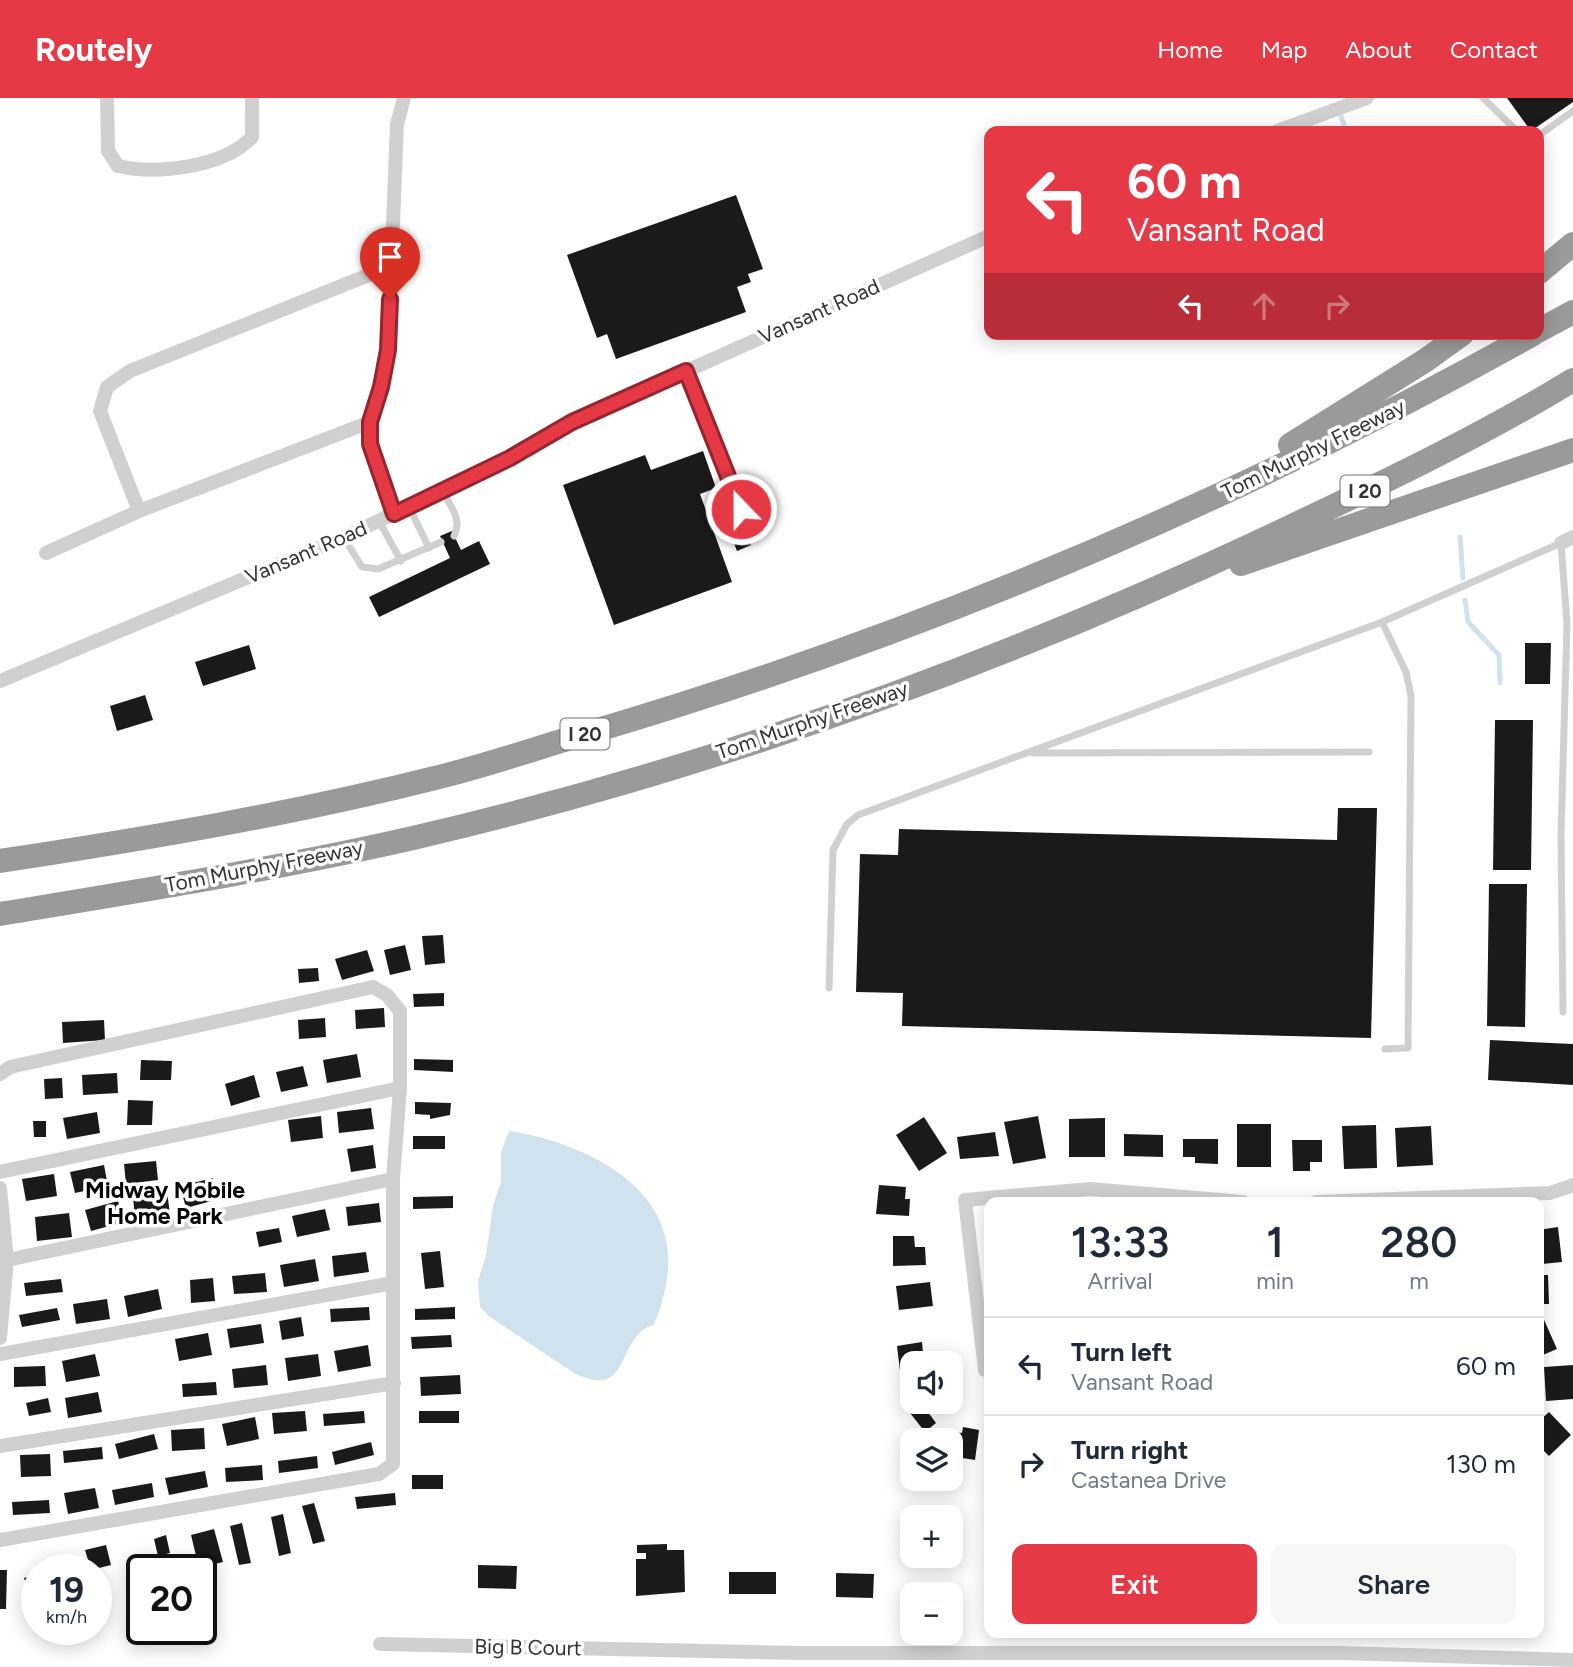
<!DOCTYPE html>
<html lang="en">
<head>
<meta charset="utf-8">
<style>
  :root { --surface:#fff; --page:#f6f6f7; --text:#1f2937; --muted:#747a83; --line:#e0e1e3; --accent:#e63946 }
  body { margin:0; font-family:Figtree,sans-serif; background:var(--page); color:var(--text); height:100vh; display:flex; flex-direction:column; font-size:26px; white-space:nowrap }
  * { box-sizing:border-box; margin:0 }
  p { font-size:23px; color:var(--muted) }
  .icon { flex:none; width:38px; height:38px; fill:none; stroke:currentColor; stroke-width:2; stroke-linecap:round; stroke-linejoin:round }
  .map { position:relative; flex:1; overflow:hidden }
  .side { position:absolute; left:984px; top:1099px; width:560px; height:441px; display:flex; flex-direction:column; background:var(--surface); border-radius:14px; box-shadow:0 4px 18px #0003 }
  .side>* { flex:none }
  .banner { position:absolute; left:984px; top:28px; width:560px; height:214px; border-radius:14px; box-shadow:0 4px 18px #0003; background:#e63946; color:#fff; overflow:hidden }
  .fabs { position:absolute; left:900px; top:1253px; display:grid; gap:14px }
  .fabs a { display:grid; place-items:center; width:63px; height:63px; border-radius:14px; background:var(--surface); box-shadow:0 4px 18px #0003; font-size:35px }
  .speed { position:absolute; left:21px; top:1456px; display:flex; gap:14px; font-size:35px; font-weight:700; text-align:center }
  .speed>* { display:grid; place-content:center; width:91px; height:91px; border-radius:50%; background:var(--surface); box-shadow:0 4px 18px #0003; line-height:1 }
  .speed small { font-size:18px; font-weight:400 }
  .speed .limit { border:4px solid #111; border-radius:10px; background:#fff; color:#111 }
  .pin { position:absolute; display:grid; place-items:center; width:60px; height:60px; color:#fff; margin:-72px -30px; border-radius:50% 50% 50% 0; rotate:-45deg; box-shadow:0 0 7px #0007 }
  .pin .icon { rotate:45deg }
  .me { position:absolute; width:77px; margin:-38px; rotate:338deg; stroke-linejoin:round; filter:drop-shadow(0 0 5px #0008) }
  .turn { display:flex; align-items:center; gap:24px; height:147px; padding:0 28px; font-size:32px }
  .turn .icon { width:91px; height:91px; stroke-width:2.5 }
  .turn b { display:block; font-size:49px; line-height:60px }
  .lanes { display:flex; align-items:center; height:66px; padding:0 28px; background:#0003; justify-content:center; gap:35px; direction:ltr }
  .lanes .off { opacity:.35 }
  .eta { display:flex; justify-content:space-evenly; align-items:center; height:119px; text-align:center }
  .eta b { font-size:42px; font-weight:600; line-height:49px }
  .cta { display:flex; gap:14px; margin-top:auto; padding:14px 28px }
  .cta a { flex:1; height:80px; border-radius:14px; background:var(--accent); color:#fff; font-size:28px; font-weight:600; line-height:80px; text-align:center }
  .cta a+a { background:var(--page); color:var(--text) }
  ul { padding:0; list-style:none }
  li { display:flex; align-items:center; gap:21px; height:98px; padding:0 28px; border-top:2px solid var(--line) }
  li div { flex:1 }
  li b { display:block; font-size:26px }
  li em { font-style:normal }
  header { display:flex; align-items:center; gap:42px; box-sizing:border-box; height:98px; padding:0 35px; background:var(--accent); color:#fff }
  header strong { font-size:33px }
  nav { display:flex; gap:38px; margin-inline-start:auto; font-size:24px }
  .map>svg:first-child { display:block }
  .water { fill:#cfe2ee }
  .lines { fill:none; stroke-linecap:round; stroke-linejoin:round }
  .stream { stroke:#cfe2ee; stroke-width:5 }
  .building { fill:#1a1a1a }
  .service { stroke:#d0d0d0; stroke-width:7 }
  .minor { stroke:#d0d0d0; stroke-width:14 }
  .motorway { stroke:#9a9a9a; stroke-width:24 }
  .route-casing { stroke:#96252e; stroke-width:18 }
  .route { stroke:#e63946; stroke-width:12 }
  .labels { text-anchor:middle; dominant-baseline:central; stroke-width:7; stroke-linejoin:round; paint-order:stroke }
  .shield { fill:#fff; stroke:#707070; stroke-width:2 }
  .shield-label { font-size:19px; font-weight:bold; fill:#333 }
  .street-label { font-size:21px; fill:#333; stroke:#fff }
  .neighbourhood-label { font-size:23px; font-weight:bold; fill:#000; stroke:#fff }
</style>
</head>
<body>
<header>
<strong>Routely</strong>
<nav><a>Home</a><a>Map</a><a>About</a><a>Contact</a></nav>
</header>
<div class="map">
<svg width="1573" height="1569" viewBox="0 0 1573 1569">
  <rect width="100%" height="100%" fill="#fff"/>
  <path class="water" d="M509,1033c78,12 176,59 157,153 -3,15 -6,29 -13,41 -38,11 -20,77 -79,48l-84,-56 -10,-10 -2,-26 8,-25 7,-50 8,-25v-29z"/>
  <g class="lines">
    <path class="stream" d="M1339,13l7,20
      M1460,439l3,41
      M1465,502l3,22 31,33 1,28"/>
  </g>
  <path class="building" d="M1507,0h66v4l-42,29z
    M736,97l27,74 -15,5 3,8 -14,5 9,25 -130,47 -9,-25 -10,4 -30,-83z
    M703,353l13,37 -16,6 32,88 -118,43 -51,-140 82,-30 6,15z
    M744,430l7,17 -14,6 -7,-18z
    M452,433l9,19 18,-9 11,23 -111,53 -10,-20 81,-39 -10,-22z
    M1525,545h26l-1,41h-25z
    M249,547l7,24 -53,17 -8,-24z
    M145,597l8,25 -36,11 -7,-25z
    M1495,622h38l-2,150h-38z
    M1338,710h39l-6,230 -469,-12 1,-33 -47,-1 4,-138 38,1 1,-26 438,11z
    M1489,786h38l-2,143 -38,-1z
    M443,837l2,28 -20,2 -3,-29z
    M405,847l6,25 -21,5 -6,-25z
    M367,852l7,21 -32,9 -7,-21z
    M318,870l1,13 -20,2 -1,-14z
    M444,895v13l-30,1 -1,-13z
    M384,910l1,19 -29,2 -1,-19z
    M325,920l1,19 -27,2 -1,-19z
    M104,922l1,20 -42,3 -1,-21z
    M1490,942l83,4v41l-85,-5z
    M357,956l4,23 -34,6 -4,-23z
    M414,961l39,1v12l-39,-2z
    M141,962l31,1 -1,19h-31z
    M303,968l5,20 -27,6 -5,-20z
    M117,975l1,20 -35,2 -1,-20z
    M254,977l6,22 -29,9 -6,-22z
    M62,980l1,20 -18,1 -1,-20z
    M128,1002l25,1 -1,24h-25z
    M415,1004l36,1 -1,12 -20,4v-4l-15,-1z
    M371,1010l3,21 -35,4 -2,-21z
    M97,1014l3,21 -33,6 -4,-21z
    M321,1018l2,22 -32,4 -3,-22z
    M1038,1018l8,42 -33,6 -9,-42z
    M924,1019l23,36 -28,18 -23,-36z
    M1105,1020v39h-36v-38z
    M33,1023h13v16h-12z
    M1237,1026h34v43h-34z
    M1376,1027l1,43 -33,1 -2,-43z
    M1431,1028l2,39 -36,2 -2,-39z
    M995,1034l4,24 -39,3 -3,-22z
    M1124,1036l39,1v22l-39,-1z
    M413,1038h32v13h-32z
    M1183,1041h35v25l-23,-1v-6h-12z
    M1292,1042h30v22h-12v9h-17z
    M373,1047l3,23 -25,4 -4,-23z
    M156,1063l2,19 -32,4 -2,-20z
    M104,1067l4,21 -33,7 -5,-21z
    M54,1076l3,22 -31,5 -4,-22z
    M213,1080l6,21 -33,9 -6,-22z
    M879,1087l27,2 -1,12h5l-1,17 -33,-2z
    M167,1094l3,22 -35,4 -2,-21z
    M453,1098v12l-40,1v-12z
    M118,1103l6,21 -33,9 -6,-21z
    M379,1105l2,19 -33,4 -2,-19z
    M325,1111l5,21 -33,7 -5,-21z
    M69,1115l3,24 -35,4 -2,-24z
    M1558,1129l4,35 -20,2 -4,-13v-21z
    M279,1130l3,14 -23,5 -3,-15z
    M893,1138h21l1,11h10l1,18 -33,1z
    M440,1153l4,36 -19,2 -4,-36z
    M366,1154l3,20 -35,5 -2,-21z
    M315,1161l4,22 -35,6 -4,-22z
    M265,1175l2,19 -33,2 -2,-18z
    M1538,1177h10l1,29h-11z
    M213,1180l2,23 -24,2 -1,-23z
    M61,1181l2,13 -37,4 -2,-13z
    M930,1184l3,24 -34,4 -3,-24z
    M158,1191l4,20 -34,8 -4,-21z
    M107,1201l3,20 -34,5 -3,-20z
    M369,1209l1,13 -39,2 -1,-13z
    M455,1209v12l-40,1v-11z
    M57,1210l3,12 -38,7 -3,-12z
    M1541,1215l16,36 -19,8v-42z
    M301,1219l3,19 -22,4 -3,-19z
    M261,1226l3,19 -34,5 -3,-19z
    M208,1235l4,22 -33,6 -4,-22z
    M451,1237l1,12 -40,2 -1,-12z
    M922,1244l2,21h-12v15l-11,1 -4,-33z
    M368,1247l3,21 -33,6 -4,-21z
    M95,1256l5,22 -34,6 -4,-21z
    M318,1256l3,22 -33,5 -3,-23z
    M266,1267l2,20 -34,3 -2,-19z
    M1573,1267v34l-27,2 -2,-34z
    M45,1268l1,20 -32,1v-20z
    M460,1277l1,19 -40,2 -1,-19z
    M216,1284l1,13 -34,2 -1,-13z
    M98,1294l4,20 -34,6 -3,-20z
    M912,1299v5h20l3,5 -7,5 8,11 -11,9 -22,-28z
    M48,1300l3,14 -22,4 -3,-13z
    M305,1313l2,20 -33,3 -2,-21z
    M364,1313l1,12 -41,3 -1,-12z
    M419,1313h40v12h-40z
    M1549,1314l22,23 -22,21 -11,-11v-23z
    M255,1319l4,22 -32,7 -5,-22z
    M963,1329l16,3 -4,30 -25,-4 -1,-25 13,2z
    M204,1330l1,21 -33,2 -1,-21z
    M154,1336l4,15 -39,10 -4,-15z
    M371,1344l3,13 -39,10 -3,-13z
    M102,1349l1,12 -39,4 -1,-12z
    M50,1356l1,22 -30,1 -1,-22z
    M317,1358l1,12 -39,5 -1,-12z
    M262,1367l1,15 -37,2 -1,-14z
    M205,1373l3,16 -39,8 -4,-17z
    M412,1377h31v14h-31z
    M152,1385l2,14 -39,8 -3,-15z
    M95,1390l4,20 -31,6 -4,-21z
    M395,1395l1,12 -39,4 -2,-12z
    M49,1402l1,13 -37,2 -1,-13z
    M314,1405l11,38 -12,3 -11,-38z
    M283,1416l8,39 -12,3 -8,-39z
    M242,1425l9,40 -12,2 -9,-39z
    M214,1431l9,33 -24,6 -8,-33z
    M166,1437l4,18 -12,3 -4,-17z
    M667,1446v6h17l1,42 -49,4v-37h10v-6h-9v-8z
    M106,1447l5,20 -20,5 -6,-20z
    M71,1457l5,15h-23l-3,-8z
    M478,1467l39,1 -1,23 -38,-1z
    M0,1472h7l-1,39h-6z
    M729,1474h47v22h-47z
    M836,1475l38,1 -1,24 -37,-1z
    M37,1476v38h-1l-12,-34z"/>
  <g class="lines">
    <path class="service" d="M1483,0l34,33
      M1538,38l35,-25
      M686,274l56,137
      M442,393c8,15 21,28 12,45
      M409,409l20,41
      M379,423l22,40
      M344,440l18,29 16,2 63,-27
      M1382,524l24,50 5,24 -3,352 -23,1
      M1033,655l336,-1
      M829,890l4,-138 14,-26 11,-9 524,-193 179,-79 6,81 -6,211 2,177"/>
    <path class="minor" d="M107,0l1,53 10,15c40,9 106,1 134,-29v-39
      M1277,33l90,-33
      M370,324l-231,89 -39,-100 7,-24 23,-16 261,-105
      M394,416l-24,-70v-22l11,-35 7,-37 9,-226 7,-26
      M1561,445l12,-6
      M46,455l93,-42
      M0,583l349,-146 161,-77 62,-36 417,-186
      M0,976l10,-7 363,-80 14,8 13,16v77l-7,91v285l-14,10 -379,66
      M0,1074l400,-84
      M0,1090l7,72 -7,78
      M1316,1104l234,-9 23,-8
      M7,1162l386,-81
      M0,1256l393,-71
      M989,1273l-4,-1 -20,-170 125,-11 153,13
      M0,1348l394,-63
      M380,1546l422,9h539l232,7"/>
    <path class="motorway" d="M1538,175l35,-29
      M1538,233l35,-19
      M1290,347l136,-85 36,-26
      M1241,466l332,-114
      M0,763c145,-22 292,-47 435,-83 50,-12 99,-29 149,-44 331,-97 648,-231 949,-400
      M0,816c138,-23 277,-45 413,-76 297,-69 586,-174 862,-304 101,-48 203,-96 298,-154"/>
  </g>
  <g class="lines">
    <defs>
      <path id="route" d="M390,201l-2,51 -7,37 -11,35v22l24,70 116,-56 62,-36 114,-51 55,138"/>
    </defs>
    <use href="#route" class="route-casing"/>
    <use href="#route" class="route"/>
  </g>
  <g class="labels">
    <g class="shield">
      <rect x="1340.5" y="377.5" width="49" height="31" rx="5"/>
      <rect x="560.5" y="620.5" width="49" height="31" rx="5"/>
    </g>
    <g class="shield-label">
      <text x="1365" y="393">I 20</text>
      <text x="585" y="636">I 20</text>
    </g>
    <g class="street-label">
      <text transform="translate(819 213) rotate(-24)">Vansant Road</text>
      <text transform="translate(1313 351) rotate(-26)">Tom Murphy Freeway</text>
      <text transform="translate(306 454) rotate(-23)">Vansant Road</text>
      <text transform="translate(812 622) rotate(-19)">Tom Murphy Freeway</text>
      <text transform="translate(264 768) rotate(-11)">Tom Murphy Freeway</text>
      <text transform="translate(528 1549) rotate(1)">Big B Court</text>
    </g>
    <g class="neighbourhood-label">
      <text x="165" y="1092">Midway Mobile<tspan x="165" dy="26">Home Park</tspan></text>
    </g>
  </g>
</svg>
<div class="fabs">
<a><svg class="icon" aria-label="sound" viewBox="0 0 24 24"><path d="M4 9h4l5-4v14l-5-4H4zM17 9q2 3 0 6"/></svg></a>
<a><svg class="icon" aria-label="layers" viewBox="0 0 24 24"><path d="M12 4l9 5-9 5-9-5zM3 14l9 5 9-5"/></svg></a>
<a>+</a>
<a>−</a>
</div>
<div class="speed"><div>19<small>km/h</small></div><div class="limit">20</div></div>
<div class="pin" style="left:390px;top:201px;background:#d93025"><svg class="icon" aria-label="arrive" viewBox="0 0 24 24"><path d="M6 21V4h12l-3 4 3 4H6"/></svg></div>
<svg class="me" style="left:741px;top:411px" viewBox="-20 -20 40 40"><circle r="17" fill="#e63946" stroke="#fff" stroke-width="3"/><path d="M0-11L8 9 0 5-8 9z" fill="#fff"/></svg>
<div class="banner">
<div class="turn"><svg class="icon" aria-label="left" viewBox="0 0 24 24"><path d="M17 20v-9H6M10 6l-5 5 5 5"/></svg><div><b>60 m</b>Vansant Road</div></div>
<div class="lanes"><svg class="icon" aria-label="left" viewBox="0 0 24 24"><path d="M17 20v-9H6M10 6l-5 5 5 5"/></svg><svg class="icon off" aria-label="ahead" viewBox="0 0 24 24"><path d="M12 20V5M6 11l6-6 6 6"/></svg><svg class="icon off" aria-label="right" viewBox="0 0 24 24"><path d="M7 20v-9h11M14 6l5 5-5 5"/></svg></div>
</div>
<section class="side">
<div class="eta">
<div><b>13:33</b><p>Arrival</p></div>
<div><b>1</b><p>min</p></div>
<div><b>280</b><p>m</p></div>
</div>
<ul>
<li><svg class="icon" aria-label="left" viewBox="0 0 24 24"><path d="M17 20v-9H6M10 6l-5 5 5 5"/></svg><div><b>Turn left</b><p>Vansant Road</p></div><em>60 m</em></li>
<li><svg class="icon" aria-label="right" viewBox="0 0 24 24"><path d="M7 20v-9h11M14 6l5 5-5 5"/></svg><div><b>Turn right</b><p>Castanea Drive</p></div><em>130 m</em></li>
</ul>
<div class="cta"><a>Exit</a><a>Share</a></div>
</section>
</div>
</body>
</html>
